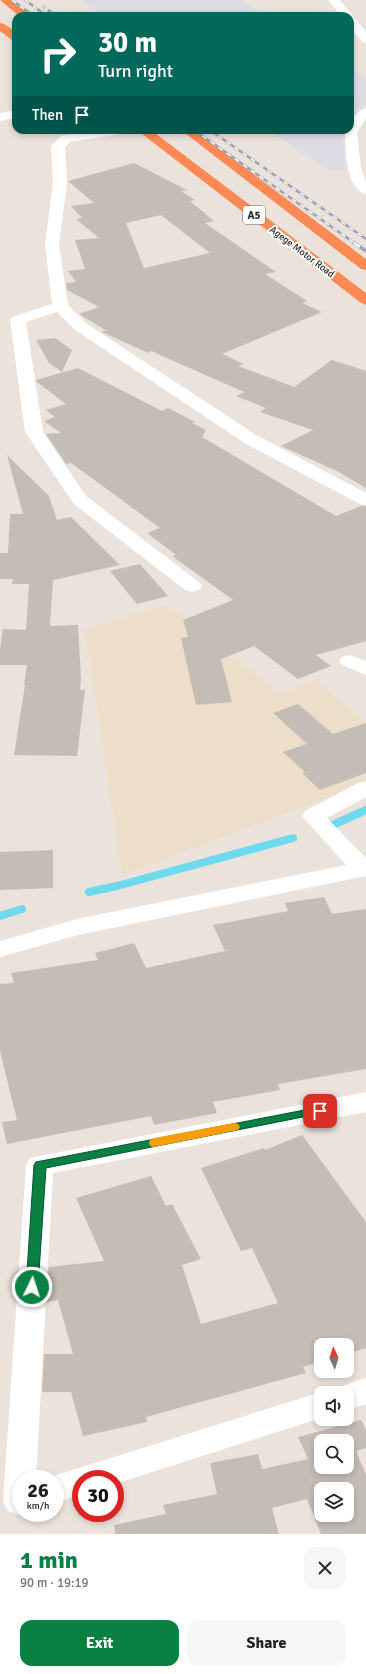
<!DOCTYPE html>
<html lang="en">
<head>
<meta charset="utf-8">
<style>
  :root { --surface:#fff; --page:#f6f6f6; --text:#222; --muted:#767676; --accent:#0b8043 }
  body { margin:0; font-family:Signika,sans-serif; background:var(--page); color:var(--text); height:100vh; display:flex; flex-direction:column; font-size:15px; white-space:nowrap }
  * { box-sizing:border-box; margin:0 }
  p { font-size:13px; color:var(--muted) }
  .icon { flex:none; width:22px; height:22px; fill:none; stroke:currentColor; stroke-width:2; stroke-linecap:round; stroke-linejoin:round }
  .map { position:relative; height:1534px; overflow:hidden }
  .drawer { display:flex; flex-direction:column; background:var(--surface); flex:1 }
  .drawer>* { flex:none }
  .banner { position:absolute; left:12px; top:12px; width:342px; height:122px; border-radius:12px; box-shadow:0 2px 6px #0003; background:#00695c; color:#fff; overflow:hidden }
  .needle { width:26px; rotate:356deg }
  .fabs { position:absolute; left:314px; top:1338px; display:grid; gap:8px }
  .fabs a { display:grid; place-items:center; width:40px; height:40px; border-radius:8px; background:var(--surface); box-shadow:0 2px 6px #0003; font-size:20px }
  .speed { position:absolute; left:12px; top:1470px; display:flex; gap:8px; font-size:20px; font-weight:700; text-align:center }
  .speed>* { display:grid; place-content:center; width:52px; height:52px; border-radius:50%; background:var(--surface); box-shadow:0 2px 6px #0003; line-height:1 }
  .speed small { font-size:10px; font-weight:400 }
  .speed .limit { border:6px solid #d22; background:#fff; color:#111 }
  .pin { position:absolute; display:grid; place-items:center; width:34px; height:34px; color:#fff; margin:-17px; border-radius:8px; box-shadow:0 2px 6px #0006 }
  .me { position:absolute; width:44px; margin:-22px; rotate:4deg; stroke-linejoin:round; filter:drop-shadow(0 0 3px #0008) }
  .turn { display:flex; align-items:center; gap:14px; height:84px; padding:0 20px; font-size:18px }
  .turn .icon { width:52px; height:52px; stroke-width:2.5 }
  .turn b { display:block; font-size:28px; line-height:34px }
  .then { display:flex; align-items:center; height:38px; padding:0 20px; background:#0003; gap:8px; font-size:15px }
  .round { display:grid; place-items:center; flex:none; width:42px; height:42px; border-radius:12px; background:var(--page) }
  .overview { display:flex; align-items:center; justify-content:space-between; height:68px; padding:0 20px }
  h1 { font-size:24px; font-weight:800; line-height:30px; color:var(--accent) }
  .cta { display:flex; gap:8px; margin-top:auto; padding:8px 20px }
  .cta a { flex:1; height:46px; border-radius:12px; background:var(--accent); color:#fff; font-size:16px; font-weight:800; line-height:46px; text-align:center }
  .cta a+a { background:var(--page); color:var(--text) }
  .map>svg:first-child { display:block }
  .industrial { fill:#dddbe4 }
  .education { fill:#eddeca }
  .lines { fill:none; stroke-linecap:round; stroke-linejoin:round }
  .stream { stroke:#6ddaed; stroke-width:8 }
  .building { fill:#c4bdb6; fill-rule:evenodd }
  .minor { fill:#fff; fill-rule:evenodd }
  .highway { fill:#fd8a54; fill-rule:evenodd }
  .rail-far1-casing { stroke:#9ea3b3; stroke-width:2.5 }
  .rail-casing { stroke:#9ea3b3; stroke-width:3.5 }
  .rail-far1 { stroke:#fff; stroke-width:1.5; stroke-dasharray:5; stroke-linecap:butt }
  .rail { stroke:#fff; stroke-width:2.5; stroke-dasharray:7; stroke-linecap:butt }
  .route { fill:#0b8043; stroke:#07532c }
  .slow { fill:#f59e0b }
  .labels { text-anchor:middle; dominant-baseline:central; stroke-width:4; stroke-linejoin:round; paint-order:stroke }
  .far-street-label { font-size:10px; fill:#292929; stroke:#fff }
  .shield { fill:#fff; stroke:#696969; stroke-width:1 }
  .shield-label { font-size:11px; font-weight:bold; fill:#292929 }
</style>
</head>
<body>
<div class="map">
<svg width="366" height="1534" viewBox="0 0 366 1534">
  <rect width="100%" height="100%" fill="#ebe2db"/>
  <path class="industrial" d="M80,0h161l26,16h-164z
    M350,69l16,10v26l-16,20z
    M269,130h78l-4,6 2,34h-18z"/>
  <path class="education" d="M166,605l113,88 38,-13 49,43v60l-244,92 -37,-245z"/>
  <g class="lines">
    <path class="stream" d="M326,828l40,-18
      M89,892l28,-6 176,-48
      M0,916l22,-7"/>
  </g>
  <path class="building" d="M134,163l53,27 -6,1 14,9 -5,1 24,20 -9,2 71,49 -11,2 42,27 -5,2 20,9 -100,42 22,10 -6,2 56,21 38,-27 34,11v117l-29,-17 -56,-25 32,-16 -53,-18 6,-4 -30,-12 8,-4 -93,-41 -3,2 -46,-21 -1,-1h6l-28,-17 20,-7 -32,-17 -1,-7 10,-1 -8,-11 17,-2 -10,-29 24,-2 -23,-19 6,-1 -11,-12 23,-3 -26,-22zM161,215l49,38 -66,15 -18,-45z
    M55,338l17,12 -10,22 -13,-9 -13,-23z
    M78,368l84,43 6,-3 27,14 -3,1 14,7 -4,7 134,79 25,-10h5v135l-50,14 15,11 -33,13 -44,-33 -33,13 11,43 -36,3 -15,-67 7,-1 -5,-17 50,-20 -61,-44 4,-1 -29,-22 13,-5 -89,-65 -5,1 -20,-30 15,-1 -17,-12 11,-4 -9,-7 20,-6 -29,-22 -1,-2z
    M7,455l42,41 8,24 14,-3 49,48 -67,15 -3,46 28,-1 3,53 -1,12h5l-8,66 -63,-1 11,-70h-1l3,-20h-27v-16l3,-20 23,1 3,-46h-17l1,-5h-13v-26h8l2,-39h13z
    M140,564l28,32 -31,8 -27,-33z
    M298,704l35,30 33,-11v50l-46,17 -18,-17 3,-1 -22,-20 24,-8 -34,-31z
    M53,850v38l-53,2v-38z
    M324,897l8,17 34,-5v160l-88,15 2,6 -67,12 4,11 -63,12 -3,-9 -144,28 -5,-22 15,-2 -17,-69v-67l14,-1 -3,-10 87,-13 -3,-7 39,-10 12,25 79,-17 -12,-26 75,-14 -3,-8z
    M302,1135l64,87v126l-19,6v-9h-26v16l-18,6 3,6 -160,44 1,5 -64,14 -12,-44h-29l2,-38h29l-15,-54 -11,2 2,-35 55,-6 -28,-63 75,-22 15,30 6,-2 29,55 -19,6 19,59 77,-21 -26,-55 -11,3 -40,-83 63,-20 1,2z
    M361,1420l5,10v18l-10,3 10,24v59h-45l-14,-35 -35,9 7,26h-164l-1,-9 52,-11 -3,-9 54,-11 -7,-31 48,-9 4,15 46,-10 -10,-22zM321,1441h26v26h-26zM321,1489h26v26h-26z"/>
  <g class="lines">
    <path class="minor" d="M328,0h12l26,32v11l-4,-1 -12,-15v-11h-9z
      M366,108v10l-9,15 4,35 5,14v12c-21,-5 -20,-44 -21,-61l1,-3h4c0,-10 6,-19 16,-22z
      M16,110v8l-16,3v-8z
      M94,130h33l-1,3 -5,1 -51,8 -5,5 2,36 -8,62 9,60 19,19 171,112 108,57v12l-6,-1 -114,-60 -171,-114 -18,-18 -31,10 17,110 43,64 113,86 3,4 -3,4 -7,2 -7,-2 -111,-86 -49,-72 -15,-112 2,-3 40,-13 -7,-59 8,-62 -2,-37 10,-10z
      M349,655l17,6v14l-24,-10 -3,-4 3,-4z
      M366,781v16l-39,21 39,40v18l-288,59 -78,22v-16l77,-22 269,-54 -44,-49 3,-5 53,-28z
      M366,1092v20l-313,61 -17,306h-15v34h5l-7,2 -11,-4 -5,-10 23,-336 4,-7z
      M366,1378v26l-19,6v-17h-14l3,-5z
      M321,1392l3,1h-3v25l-206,66v-5h-34v16l-26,8v-24h-11z"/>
    <path class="highway" d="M0,0h12l20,16h-13z
      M0,23l4,1 12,8v9l-4,-1 -12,-9z
      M137,130h14l215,163v12l-5,-2z
      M181,130h14l171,129v11l-5,-1z"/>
    <defs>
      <path id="rail-far1" d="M12,0l22,16
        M25,0l22,16
        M44,7l12,9
        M194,130l162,114
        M210,130l156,109"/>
      <path id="rail" d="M354,243l12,8"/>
    </defs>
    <use href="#rail-far1" class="rail-far1-casing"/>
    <use href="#rail" class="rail-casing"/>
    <use href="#rail-far1" class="rail-far1"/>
    <use href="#rail" class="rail"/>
  </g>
  <path class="route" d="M320,1107l3,1 2,3 -2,2 -277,55 -8,119 -1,3 -5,2 -4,-2 -2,-3 8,-122 2,-3z"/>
  <path class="slow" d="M234,1123l4,1 2,3 -2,3 -84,17 -4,-1 -1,-3 1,-3 4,-2z"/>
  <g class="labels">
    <g class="far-street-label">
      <text transform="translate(302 252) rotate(37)">Agege Motor Road</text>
    </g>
    <rect class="shield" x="243" y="206" width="22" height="18" rx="3"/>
    <g class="shield-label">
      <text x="254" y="215">A5</text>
    </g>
  </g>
</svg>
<div class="fabs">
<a><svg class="needle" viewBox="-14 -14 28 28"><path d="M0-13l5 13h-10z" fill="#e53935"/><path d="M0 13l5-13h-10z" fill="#767676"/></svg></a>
<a><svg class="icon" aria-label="sound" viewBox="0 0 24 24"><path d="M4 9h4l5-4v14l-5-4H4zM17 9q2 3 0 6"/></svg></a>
<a><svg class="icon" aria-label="search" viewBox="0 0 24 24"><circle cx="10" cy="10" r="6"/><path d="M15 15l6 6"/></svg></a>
<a><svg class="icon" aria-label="layers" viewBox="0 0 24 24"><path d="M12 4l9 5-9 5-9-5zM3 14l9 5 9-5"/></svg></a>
</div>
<div class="speed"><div>26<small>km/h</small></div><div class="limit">30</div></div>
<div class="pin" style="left:320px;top:1111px;background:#d93025"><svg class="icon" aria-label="arrive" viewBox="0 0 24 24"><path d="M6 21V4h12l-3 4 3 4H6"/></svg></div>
<svg class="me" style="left:32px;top:1287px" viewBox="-20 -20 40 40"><circle r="17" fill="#0b8043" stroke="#fff" stroke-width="3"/><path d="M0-11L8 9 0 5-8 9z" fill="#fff"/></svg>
<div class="banner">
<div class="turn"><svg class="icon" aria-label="right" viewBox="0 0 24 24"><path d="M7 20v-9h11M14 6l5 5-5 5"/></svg><div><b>30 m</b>Turn right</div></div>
<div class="then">Then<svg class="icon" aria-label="arrive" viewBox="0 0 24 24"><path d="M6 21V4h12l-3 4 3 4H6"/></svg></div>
</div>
</div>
<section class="drawer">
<div class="overview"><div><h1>1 min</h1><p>90 m · 19:19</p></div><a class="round"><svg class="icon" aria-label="close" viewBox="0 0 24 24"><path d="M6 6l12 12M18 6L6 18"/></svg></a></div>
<div class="cta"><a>Exit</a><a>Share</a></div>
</section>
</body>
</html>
